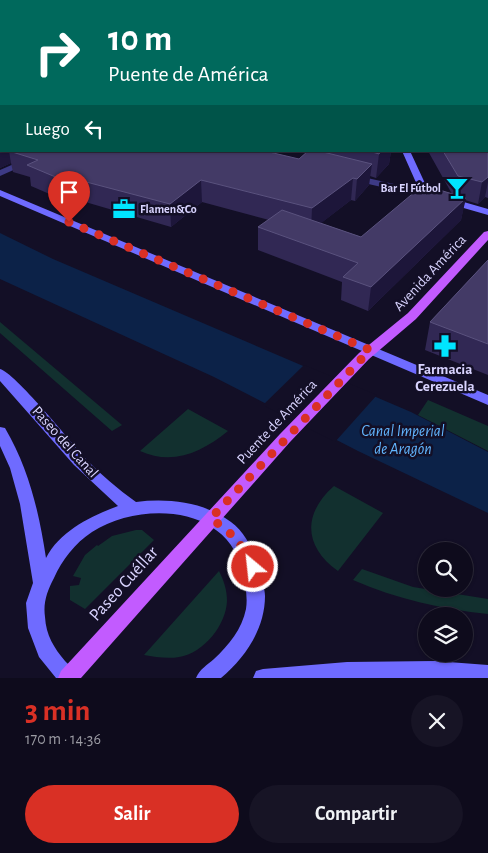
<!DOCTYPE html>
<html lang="es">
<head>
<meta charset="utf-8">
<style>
  :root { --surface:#0e0b1c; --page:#171425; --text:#f1f3f6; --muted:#9b9ba3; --line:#2e2b3b; --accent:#d93025 }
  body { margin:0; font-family:"Alegreya Sans",sans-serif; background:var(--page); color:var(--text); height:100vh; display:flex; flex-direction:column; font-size:19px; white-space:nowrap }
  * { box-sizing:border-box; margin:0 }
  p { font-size:16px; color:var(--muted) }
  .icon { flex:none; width:28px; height:28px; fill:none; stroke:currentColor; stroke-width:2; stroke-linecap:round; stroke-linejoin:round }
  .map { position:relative; height:678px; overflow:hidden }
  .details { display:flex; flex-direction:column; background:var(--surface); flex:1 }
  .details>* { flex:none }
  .banner { position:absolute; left:0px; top:0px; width:489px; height:152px; box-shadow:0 1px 4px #0004,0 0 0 1px var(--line); background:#00695c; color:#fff; overflow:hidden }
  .controls { position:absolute; left:418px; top:542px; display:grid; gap:10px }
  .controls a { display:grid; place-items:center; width:55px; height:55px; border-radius:50%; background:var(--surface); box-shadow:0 1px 4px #0004,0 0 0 1px var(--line); font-size:25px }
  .pin { position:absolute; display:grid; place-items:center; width:42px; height:42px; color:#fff; margin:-51px -21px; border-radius:50% 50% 50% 0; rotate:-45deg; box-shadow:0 0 5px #0007 }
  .pin .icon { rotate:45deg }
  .me { position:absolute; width:55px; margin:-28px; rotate:332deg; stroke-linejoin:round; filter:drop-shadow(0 0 4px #0008) }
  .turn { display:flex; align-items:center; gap:18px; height:105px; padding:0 25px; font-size:22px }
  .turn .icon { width:65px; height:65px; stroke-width:2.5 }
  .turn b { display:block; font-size:35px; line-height:42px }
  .then { display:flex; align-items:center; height:48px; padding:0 25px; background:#0003; gap:10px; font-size:19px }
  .round { display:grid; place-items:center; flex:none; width:52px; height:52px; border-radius:26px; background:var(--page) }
  .summary { display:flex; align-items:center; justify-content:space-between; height:85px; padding:0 25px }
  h1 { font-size:30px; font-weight:700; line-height:38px; color:var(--accent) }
  .primary-button { display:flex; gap:10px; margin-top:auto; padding:10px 25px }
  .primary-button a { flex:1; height:58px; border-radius:30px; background:var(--accent); color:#fff; font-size:20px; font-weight:700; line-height:58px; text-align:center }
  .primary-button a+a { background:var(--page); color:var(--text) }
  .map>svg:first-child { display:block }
  .green { fill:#12302f }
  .water { fill:#0c2248 }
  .pier { fill:#130f26 }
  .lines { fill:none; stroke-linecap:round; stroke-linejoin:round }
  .street { fill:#3d3a85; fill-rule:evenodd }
  .secondary { fill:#6f6bff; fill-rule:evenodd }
  .primary { fill:#c25bff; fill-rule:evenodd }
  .wall { fill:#312854 }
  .shaded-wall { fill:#1d163a }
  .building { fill:#433a66; stroke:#5a527e }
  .route { stroke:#d93025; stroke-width:9; stroke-dasharray:0 16.2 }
  .labels { text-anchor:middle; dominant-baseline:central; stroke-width:5; stroke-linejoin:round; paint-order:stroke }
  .far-poi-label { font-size:12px; font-weight:bold; fill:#d9d4ff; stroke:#130f26; text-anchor:end }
  .street-label { font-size:15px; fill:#d9d4ff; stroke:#130f26 }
  .poi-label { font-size:15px; font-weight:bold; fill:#d9d4ff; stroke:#130f26 }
  .water-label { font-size:16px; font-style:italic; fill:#62b6ff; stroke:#130f26 }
  .near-street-label { font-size:18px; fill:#d9d4ff; stroke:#130f26 }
</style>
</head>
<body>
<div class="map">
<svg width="488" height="678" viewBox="0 0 488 678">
  <rect width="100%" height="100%" fill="#130f26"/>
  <path class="green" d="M0,322l122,103 -10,6 -112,-98z
    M428,400l60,26v25l-70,-36z
    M188,409l40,22c-26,21 -55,35 -88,20z
    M334,486l49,27 -45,58c-34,-24 -36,-57 -4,-85z
    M136,530h6l12,10 -69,69 -15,-9v-14l9,-1 2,-7 -8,-2 12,-21 12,-10 1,1 14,-10z
    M362,569l51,18 75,12v15c-47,-5 -91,-15 -135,-34z
    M219,571c5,10 8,19 8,30 -1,24 -23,52 -48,56 -11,2 -24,0 -35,-2z"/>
  <path class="water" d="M0,233l53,26 358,153 77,40v61l-130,-62 -144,-74 -214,-98z"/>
  <path class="pier" d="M304,365l73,30 -42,47 -72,-37z"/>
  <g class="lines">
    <path class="street" d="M44,151h12l-56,25v-6z
      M354,175l71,16 5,3 -5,3 -74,-17v-4z"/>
    <path class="secondary" d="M402,151h8l19,41 59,17v6l-66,-19z
      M0,190l488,205v10l-488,-209z
      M0,369c15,4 70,72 84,88 16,17 34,32 52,45 33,-4 68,0 95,20 15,11 24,31 28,48 2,9 6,18 6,26 0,33 -20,62 -44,82h-25c4,-9 11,-13 18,-19 15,-14 28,-30 32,-50 2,-13 -1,-25 -4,-38 -14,-66 -101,-70 -150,-39 -17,11 -30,28 -38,46 -7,13 -11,25 -9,39 1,18 9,31 20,44 6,6 11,9 15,17h-24l-17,-21 -11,-29 -2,-25 7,-20 -13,-79 -10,-36 -10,-22v-19l5,1c24,41 34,84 41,130 14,-27 45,-42 72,-52l-44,-41 -74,-84z
      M435,661l53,4v13h-235l3,-7 7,-2 84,-7z"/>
    <path class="primary" d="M488,231v9l-72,79 -47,40 -79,83 -209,236h-23l3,-7 219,-237 79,-81 49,-40 76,-81z"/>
  </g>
  <path class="wall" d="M488,0v198l-3,-1 -7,7 -13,-4 -4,20 -93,91 -27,-11 1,-18 -84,-32v-23l11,-7 -67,-18 -31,25 -96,-28 -7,3 -37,-16 -1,-9 -17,-5 -2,-9 -11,5 1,-17 298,8 9,-8h83l-2,13 -13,14 -6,-2 -1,9 -14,16 -4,-1 -30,23 40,14 91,-43 -24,-43h60z
    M0,6h1v46h-1z
    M488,260v115l-63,-25 5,-28z"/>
  <path class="shaded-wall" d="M1,145v6h38h-30l2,12 -11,5v-22z
    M381,151h10l-2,13 -13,14 3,-24z
    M372,164l-3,21 -14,16 2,-22z
    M488,177v5l-3,15 -7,7 4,-22z
    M71,178l4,21 -7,3 -3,-21z
    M353,178l-2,22 -40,31 1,-23z
    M201,180l1,22 -31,25 -1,-23z
    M466,198l-5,22 -93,91 3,-24z"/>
  <path class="building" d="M17,0h471v177l-6,5 -24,-6 -15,-25h45v-150h-475z
    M0,6h1v31l-1,-1z
    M0,61h1v84l-1,1z
    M9,151h256l34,8 9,-8h11l53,13 -15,15 -4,-1 -41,30 -111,-28 -31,24 -99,-26 -6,3 -38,-16 11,-5z
    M369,151h12l-2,3z
    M423,185l43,13 -95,89 -28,-10 15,-14 -100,-36 24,-17 79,27z
    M488,260v84l-58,-22z"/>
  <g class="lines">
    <path class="route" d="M69,222l301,128 -159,168 26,21 16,28"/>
  </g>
  <defs>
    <symbol id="bar-bare" viewBox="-9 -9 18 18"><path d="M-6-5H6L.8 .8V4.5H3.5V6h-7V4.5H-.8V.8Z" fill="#00e5ff" stroke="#130f26" stroke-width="2.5" paint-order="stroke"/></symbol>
    <symbol id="office-bare" viewBox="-9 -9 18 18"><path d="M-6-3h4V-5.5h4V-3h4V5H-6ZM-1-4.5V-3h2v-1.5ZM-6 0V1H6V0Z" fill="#00e5ff" stroke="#130f26" stroke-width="2.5" paint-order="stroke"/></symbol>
    <symbol id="pharmacy-bare" viewBox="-9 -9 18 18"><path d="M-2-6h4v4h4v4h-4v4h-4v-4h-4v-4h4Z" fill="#00e5ff" stroke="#130f26" stroke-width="2.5" paint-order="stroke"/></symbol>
  </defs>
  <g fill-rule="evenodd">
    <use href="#bar-bare" x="441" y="172" width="32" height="32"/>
    <use href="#office-bare" x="108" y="193" width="32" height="32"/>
    <use href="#pharmacy-bare" x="429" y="330" width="32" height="32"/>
  </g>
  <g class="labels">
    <g class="far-poi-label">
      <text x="441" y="188">Bar El Fútbol</text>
      <text x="140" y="209" text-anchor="start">Flamen&amp;Co</text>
    </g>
    <g class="street-label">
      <text transform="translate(430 273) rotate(-47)">Avenida América</text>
      <text transform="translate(277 422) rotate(-47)">Puente de América</text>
      <text transform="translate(65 442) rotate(48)">Paseo del Canal</text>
    </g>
    <g class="poi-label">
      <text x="445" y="369">Farmacia<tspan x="445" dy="17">Cerezuela</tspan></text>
    </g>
    <g class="water-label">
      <text x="403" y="431">Canal Imperial<tspan x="403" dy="18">de Aragón</tspan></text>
    </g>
    <g class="near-street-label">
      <text transform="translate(124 584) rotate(-48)">Paseo Cuéllar</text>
    </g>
  </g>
</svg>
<div class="controls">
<a><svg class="icon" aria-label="search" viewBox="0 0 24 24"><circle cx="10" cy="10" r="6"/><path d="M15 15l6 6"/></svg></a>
<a><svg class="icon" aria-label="layers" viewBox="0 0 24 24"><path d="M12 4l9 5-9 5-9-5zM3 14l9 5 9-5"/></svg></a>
</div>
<div class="pin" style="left:69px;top:222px;background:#d93025"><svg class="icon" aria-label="arrive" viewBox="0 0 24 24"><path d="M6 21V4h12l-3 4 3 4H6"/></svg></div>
<svg class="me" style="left:253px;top:567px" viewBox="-20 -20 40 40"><circle r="17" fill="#d93025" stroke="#fff" stroke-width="3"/><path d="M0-11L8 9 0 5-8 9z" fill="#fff"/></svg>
<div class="banner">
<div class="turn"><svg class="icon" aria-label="right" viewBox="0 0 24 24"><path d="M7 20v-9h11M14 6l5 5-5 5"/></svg><div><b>10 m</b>Puente de América</div></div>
<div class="then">Luego<svg class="icon" aria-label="left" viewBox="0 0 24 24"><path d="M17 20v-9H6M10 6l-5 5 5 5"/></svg></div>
</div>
</div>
<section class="details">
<div class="summary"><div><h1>3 min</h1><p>170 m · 14:36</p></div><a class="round"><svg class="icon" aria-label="close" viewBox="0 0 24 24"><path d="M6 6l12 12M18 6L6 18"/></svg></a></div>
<div class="primary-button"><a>Salir</a><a>Compartir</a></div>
</section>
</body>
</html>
